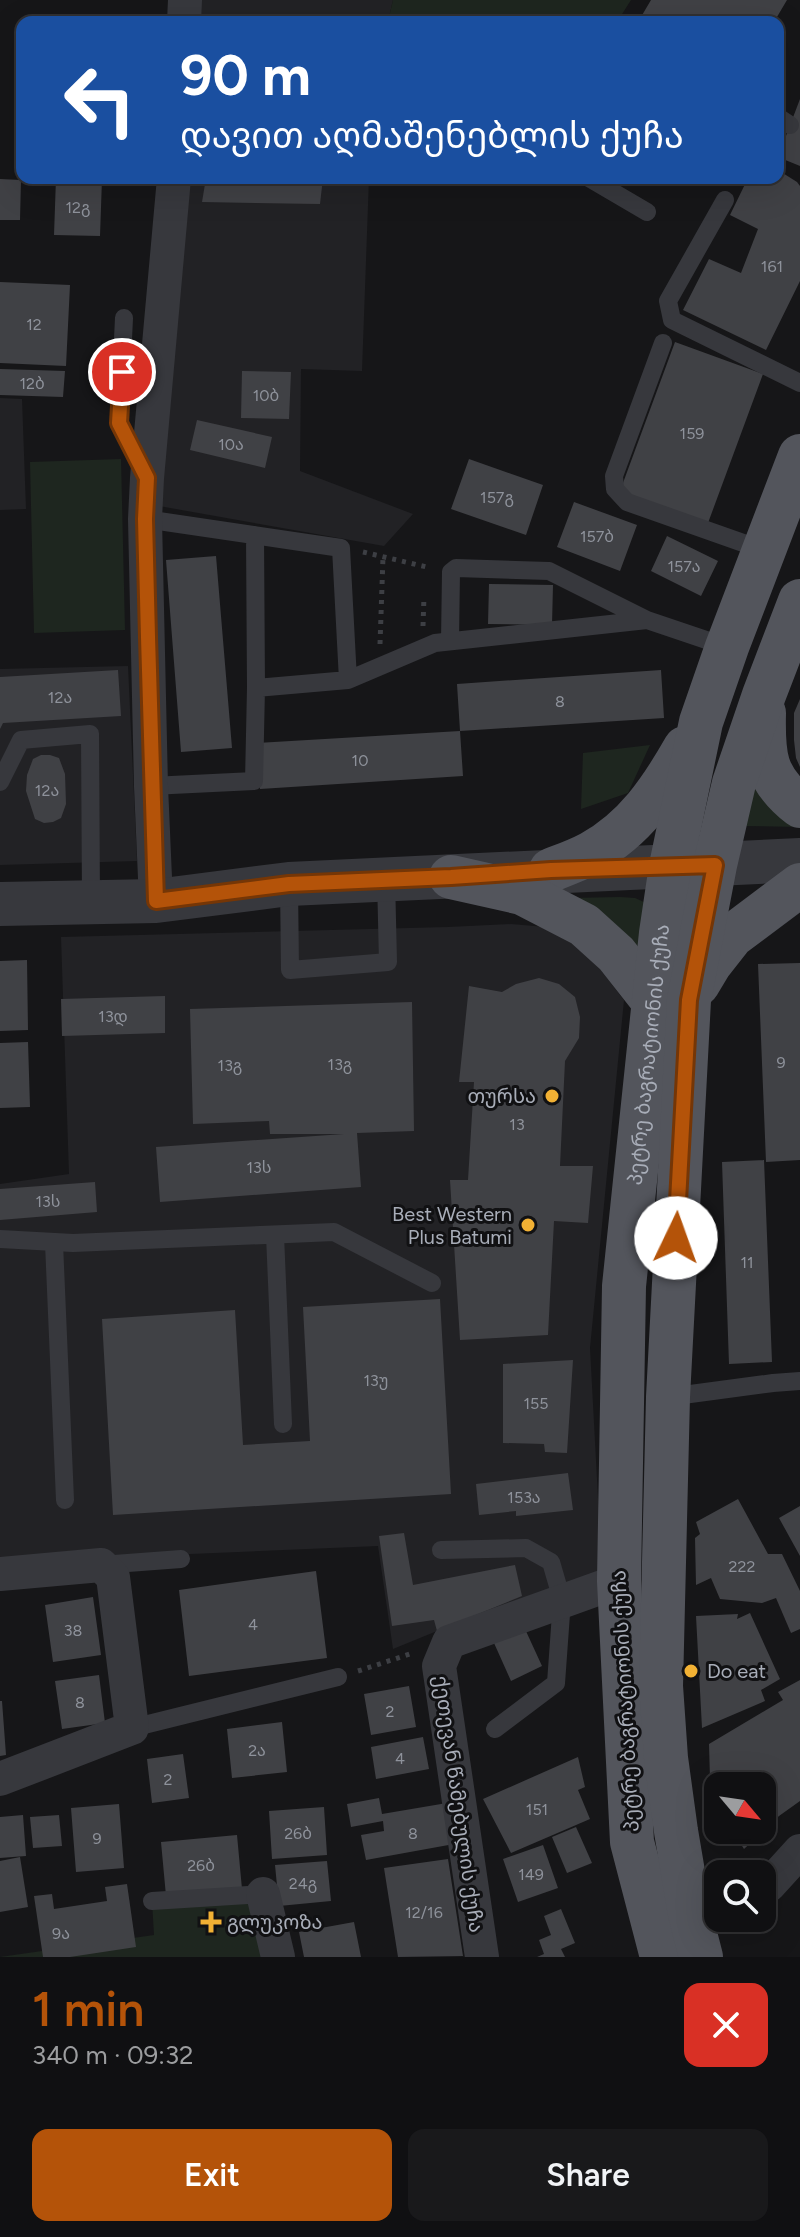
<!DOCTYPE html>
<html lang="en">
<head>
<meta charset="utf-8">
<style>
  :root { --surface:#101012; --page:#19191b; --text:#f1f3f6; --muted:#9c9d9f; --line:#303032; --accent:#b45309 }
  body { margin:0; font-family:Figtree,"Noto Sans Georgian",sans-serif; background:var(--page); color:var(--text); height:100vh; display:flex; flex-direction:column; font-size:30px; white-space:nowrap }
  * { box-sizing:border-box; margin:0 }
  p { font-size:26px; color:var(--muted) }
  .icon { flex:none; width:44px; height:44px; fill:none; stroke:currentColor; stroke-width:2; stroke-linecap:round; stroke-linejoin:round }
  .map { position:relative; height:1957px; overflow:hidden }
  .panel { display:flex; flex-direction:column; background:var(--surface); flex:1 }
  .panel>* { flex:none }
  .hud { position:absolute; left:16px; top:16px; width:768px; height:168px; border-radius:16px; box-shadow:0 8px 32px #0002,0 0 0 2px var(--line); background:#1a4fa0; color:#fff; overflow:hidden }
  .needle { width:52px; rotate:119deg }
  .buttons { position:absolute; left:704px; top:1772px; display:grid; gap:16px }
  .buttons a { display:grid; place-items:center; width:72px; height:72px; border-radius:16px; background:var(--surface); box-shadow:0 8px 32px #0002,0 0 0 2px var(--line); font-size:40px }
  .pin { position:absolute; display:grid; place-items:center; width:68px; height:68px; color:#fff; margin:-34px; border:4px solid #fff; border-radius:50%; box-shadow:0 2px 8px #0007 }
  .me { position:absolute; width:88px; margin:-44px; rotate:3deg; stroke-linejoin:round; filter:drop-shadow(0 0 6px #0008) }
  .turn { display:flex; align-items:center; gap:28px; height:168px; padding:0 32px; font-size:36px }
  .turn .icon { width:104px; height:104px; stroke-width:2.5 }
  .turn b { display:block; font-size:56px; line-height:68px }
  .round { display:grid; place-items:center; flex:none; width:84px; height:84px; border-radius:16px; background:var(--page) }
  .summary { display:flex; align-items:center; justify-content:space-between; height:136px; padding:0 32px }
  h1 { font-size:48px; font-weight:600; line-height:60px; color:var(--accent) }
  .primary-button { display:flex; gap:16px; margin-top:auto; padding:16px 32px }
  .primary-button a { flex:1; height:92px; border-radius:16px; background:var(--accent); color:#fff; font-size:32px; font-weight:600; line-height:92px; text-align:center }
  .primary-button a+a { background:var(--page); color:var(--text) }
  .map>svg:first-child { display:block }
  .built { fill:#222225 }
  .green { fill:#1e261f }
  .building { fill:#404145 }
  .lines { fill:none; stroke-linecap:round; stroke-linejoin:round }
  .path { stroke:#3d3f44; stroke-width:5; stroke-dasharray:4 6; stroke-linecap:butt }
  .service { stroke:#37383d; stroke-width:18 }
  .minor { stroke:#37383d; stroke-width:34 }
  .tertiary { stroke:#37383d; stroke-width:44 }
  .primary { stroke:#53555c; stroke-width:44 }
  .route-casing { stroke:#753606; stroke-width:20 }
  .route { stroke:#b45309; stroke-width:14 }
  .poi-dot { fill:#f2b134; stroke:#111113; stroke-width:3 }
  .labels { text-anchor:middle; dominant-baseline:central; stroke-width:6; stroke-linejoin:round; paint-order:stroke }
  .number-label { font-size:16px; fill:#8e929b }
  .street-label { font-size:20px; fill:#a8adb8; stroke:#111113 }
  .poi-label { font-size:20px; fill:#a8adb8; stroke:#111113; text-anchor:end }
</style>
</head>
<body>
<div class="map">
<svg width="800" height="1957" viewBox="0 0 800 1957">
  <rect width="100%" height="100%" fill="#161618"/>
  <path class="built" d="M190,0h203l-5,22h-199z
    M179,178h190l-7,193 -61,-2 -1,102 113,43 -29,32 -225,-40z
    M0,398l22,1 4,110 -26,1z
    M128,666l9,195 -137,4v-196z
    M511,924l58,5 55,71 -34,348 12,225 -165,58 -44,18 -15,-103 -259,11 -119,9v-382l69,-10 -8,-237 387,-10z"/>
  <path class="green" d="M393,0h238l-14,22h-229z
    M121,459l4,171 -91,3 -4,-171z
    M650,745l-22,48 -47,16 2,-56z
    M754,745l46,82 -57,-1z
    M620,897l15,1 11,5 -2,76 -74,-81z
    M263,1894l15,63h-278l154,-22 -2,-34z"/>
  <path class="building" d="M651,0h136l-13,22h-136z
    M201,15l56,1v6h-56z
    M800,99v67l-22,-9z
    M778,170l19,12 3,4v95l-34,69 -83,-40 26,-51 32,14 17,-44 -28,-14 18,-37h30z
    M56,178l46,1 -2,57 -46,-1z
    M206,178h117l-3,26 -118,-2z
    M0,179l21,1 -1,40h-20z
    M0,282l70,3 -4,81 -66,-3z
    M675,342l88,32 -55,149 -88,-32z
    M0,369l65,2 -2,26 -63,-2z
    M242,371l49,1 -2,47 -48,-1z
    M197,420l75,17 -7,31 -75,-18z
    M469,459l74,26 -17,50 -75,-26z
    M574,502l63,23 -17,46 -63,-24z
    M667,536l51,25 -17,35 -50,-25z
    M216,556l16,192 -51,4 -15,-192z
    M489,584l64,1 -1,40 -64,-1z
    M118,670l3,46 -118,7 -3,6v-52z
    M661,670l3,48 -204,13 -3,-47z
    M800,699v68l-4,-9 -2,-18v-27z
    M460,731l3,45 -203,13 -3,-46z
    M41,755h9l9,3 6,16 1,30 -5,14 -8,4 -9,1 -9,-4 -9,-28 1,-16 6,-16z
    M27,960l1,70 -28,1v-70z
    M800,963v197l-34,2 -8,-198z
    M539,978l20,6 16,13 5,20 -1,21 -14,23 -5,105h33l-5,57 -34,-2 -6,114 -88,5 -10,-160h18l6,-98h-15l10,-96 33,6 14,-8z
    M165,996v37l-103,3 -1,-37z
    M412,1002l2,129 -57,2 4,54 -201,15 -4,-55 188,-13h-74l-1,-13 -76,3 -3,-115z
    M28,1042l2,65 -30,1v-65z
    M764,1160l8,202 -43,2 -7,-202z
    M95,1182l2,30 -97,8v-31z
    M440,1299l11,195 -338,21 -11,-196 133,-9 8,135 67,-4 -7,-134z
    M573,1360l-6,93 -22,-1 -1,-8 -41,-1v-79z
    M568,1473l5,37 -57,6v-5l-37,4 -3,-31z
    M738,1499l30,55h14l18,37v38l-9,4 -15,-35 -14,5 -42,-4 -9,-21 -15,7 -1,-47 5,-4 -4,-12z
    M800,1506v50l-21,-38z
    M404,1533l9,52 102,-20 7,31 -85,35 -3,-11 -42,6 -13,-90z
    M316,1571l11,87 -138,18 -10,-86z
    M93,1597l8,58 -48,7 -8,-57z
    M750,1613l30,66 -19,11 4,11 -63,27 -6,-112 42,-2 -1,5z
    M525,1629l17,37 -31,15 -17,-38z
    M99,1675l6,48 -43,6 -7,-48z
    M800,1680v121l-21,15 -35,33 -12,-19h30v-44h-44v11l-8,-18 -1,-35 74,-44 -5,-8z
    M409,1686l7,41 -45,8 -7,-41z
    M0,1701h2l4,54 -6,1z
    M282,1722l5,50 -55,6 -5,-49z
    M423,1737l6,32 -53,10 -5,-32z
    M183,1754l6,44 -37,5 -5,-44z
    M578,1757l7,30 -7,3 12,29 -79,34 -28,-54z
    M379,1798l3,16 65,-11 7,41 -88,16 -5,-25 23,-4 -1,-10 -32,6 -4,-23z
    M119,1804l5,64 -48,4 -5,-64z
    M324,1807l3,48 -55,4 -3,-48z
    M23,1815l3,41 -26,2v-41z
    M59,1815l3,31 -29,2 -3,-31z
    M576,1827l16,36 -25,10 -15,-36z
    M237,1835l5,54 -76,7 -5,-54z
    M543,1845l15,43 -40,14 -15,-43z
    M20,1857l8,50 -28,5v-51z
    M448,1859l15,97 -65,1 -14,-89z
    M327,1861l4,40 -52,5 -4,-41z
    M127,1884l9,63 -66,10h-27l-9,-61 18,-2 2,15 53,-8 -2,-14z
    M561,1909l14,34 -14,6 4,8h-28l7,-3 -5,-14 12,-5 -7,-19z
    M354,1922l7,35h-57l-5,-25z"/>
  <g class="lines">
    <path class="path" d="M363,552l68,16
      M423,626l1,-30
      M380,644l3,-87
      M358,1671l55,-18"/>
    <path class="service" d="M778,117l12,8
      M589,178l58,34
      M725,200l-57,101 4,19 128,63
      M124,318l-5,105 25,49
      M663,343l-49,133 1,13 12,13 136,48
      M145,519l196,29 7,132 87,-37 212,-23
      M450,641l1,-69 5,-4 93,3 98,49 80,27
      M256,688l92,-8
      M0,782l21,-42 69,-6 1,168
      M151,786l103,-5 2,-93 -1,-153
      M289,884l1,86 98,-8 -2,-84
      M275,1235l8,189
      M0,1239l73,4 261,-11 98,51
      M54,1243l11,257
      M668,1397l105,-14 27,-2
      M441,1550l85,-2 25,14 11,38 -6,83 -61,46
      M101,1565l80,-6
      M132,1728l206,-51
      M152,1901l111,-7"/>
    <path class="minor" d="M184,22l1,-22
      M156,901l-5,-115 -6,-267 2,-41 27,-300
      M0,1574l101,-9 12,12 19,151 -132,51
      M762,1888l7,-3 31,-34
      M263,1894l15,63
      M690,1914l28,-10
      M482,1957l-43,-291 10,-24 170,-61"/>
    <path class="tertiary" d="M0,904l156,-3 133,-17 511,-24"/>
    <g class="primary">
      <path d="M764,713c-1,42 0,65 36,93"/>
      <path d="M551,870c13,-5 27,-10 40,-17 44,-24 70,-63 94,-105"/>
      <path d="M451,877l71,16 62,32 32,29 37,47"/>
      <path d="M698,984l12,-20 22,-28 68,-51"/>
      <path id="s1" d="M662,1957l-30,-115 -13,-261 5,-295 37,-353 10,-67 30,-144 26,-75 73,-191"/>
      <path d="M701,1957l-11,-43 -14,-83 -10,-73 -5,-72 7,-289 21,-397 26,-135 19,-82 30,-88 36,-94"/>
    </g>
  </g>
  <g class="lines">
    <defs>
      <path id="route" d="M122,372l-3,51 28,55 -2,41 3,118 8,264 133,-17 162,-7 100,-7 164,-5 -26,135 -13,238"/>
    </defs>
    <use href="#route" class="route-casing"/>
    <use href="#route" class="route"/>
  </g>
  <g class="poi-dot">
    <circle cx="552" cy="1096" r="8"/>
    <circle cx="528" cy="1225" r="8"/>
    <circle cx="691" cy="1671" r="8"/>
    <path d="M207 1910h8v8h8v8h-8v8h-8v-8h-8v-8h8z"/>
  </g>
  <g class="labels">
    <g class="number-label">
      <text x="78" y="207">12გ</text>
      <text x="772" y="266">161</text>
      <text x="34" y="324">12</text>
      <text x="32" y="383">12ბ</text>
      <text x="266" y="395">10ბ</text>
      <text x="692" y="433">159</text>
      <text x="231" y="444">10ა</text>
      <text x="497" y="497">157გ</text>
      <text x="597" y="536">157ბ</text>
      <text x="684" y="566">157ა</text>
      <text x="60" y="697">12ა</text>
      <text x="560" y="701">8</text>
      <text x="360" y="760">10</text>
      <text x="47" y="790">12ა</text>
      <text x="113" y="1016">13დ</text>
      <text x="781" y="1062">9</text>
      <text x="340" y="1064">13გ</text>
      <text x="230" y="1065">13გ</text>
      <text x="517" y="1124">13</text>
      <text x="259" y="1167">13ს</text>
      <text x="48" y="1201">13ს</text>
      <text x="747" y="1262">11</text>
      <text x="376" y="1380">13უ</text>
      <text x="536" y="1403">155</text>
      <text x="524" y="1497">153ა</text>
      <text x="742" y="1566">222</text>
      <text x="253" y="1624">4</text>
      <text x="73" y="1630">38</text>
      <text x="80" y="1702">8</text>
      <text x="390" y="1711">2</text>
      <text x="257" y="1750">2ა</text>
      <text x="400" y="1758">4</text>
      <text x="168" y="1779">2</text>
      <text x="537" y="1809">151</text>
      <text x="298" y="1833">26ბ</text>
      <text x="413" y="1833">8</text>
      <text x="97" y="1838">9</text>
      <text x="201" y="1865">26ბ</text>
      <text x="531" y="1874">149</text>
      <text x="303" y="1883">24გ</text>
      <text x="424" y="1912">12/16</text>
      <text x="61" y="1933">9ა</text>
    </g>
    <g class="street-label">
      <text stroke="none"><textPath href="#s1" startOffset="908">პეტრე ბაგრატიონის ქუჩა</textPath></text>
      <text transform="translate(625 1701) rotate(-93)">პეტრე ბაგრატიონის ქუჩა</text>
      <text transform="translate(459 1804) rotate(82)">ქეთევან წამებულის ქუჩა</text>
    </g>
    <g class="poi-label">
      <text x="536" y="1096">თურსა</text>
      <text x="512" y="1214">Best Western<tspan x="512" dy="23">Plus Batumi</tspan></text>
      <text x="707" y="1671" text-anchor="start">Do eat</text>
      <text x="227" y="1922" text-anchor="start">გლუკოზა</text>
    </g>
  </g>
</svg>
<div class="buttons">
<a><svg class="needle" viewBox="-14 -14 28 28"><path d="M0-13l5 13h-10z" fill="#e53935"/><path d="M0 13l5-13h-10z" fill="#9c9d9f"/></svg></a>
<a><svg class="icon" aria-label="search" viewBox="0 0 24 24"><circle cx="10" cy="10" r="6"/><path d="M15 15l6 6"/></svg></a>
</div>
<div class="pin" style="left:122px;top:372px;background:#d93025"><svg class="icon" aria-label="arrive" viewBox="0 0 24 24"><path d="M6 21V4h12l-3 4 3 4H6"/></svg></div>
<svg class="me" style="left:676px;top:1238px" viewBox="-20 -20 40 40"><circle r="19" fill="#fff"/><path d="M0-13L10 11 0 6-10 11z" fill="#b45309"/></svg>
<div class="hud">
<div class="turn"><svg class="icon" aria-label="left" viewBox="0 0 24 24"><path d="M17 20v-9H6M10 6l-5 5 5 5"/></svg><div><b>90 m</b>დავით აღმაშენებლის ქუჩა</div></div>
</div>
</div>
<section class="panel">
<div class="summary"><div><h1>1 min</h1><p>340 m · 09:32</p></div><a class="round" style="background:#d93025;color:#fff"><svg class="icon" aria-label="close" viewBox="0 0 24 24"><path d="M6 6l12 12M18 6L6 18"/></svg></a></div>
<div class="primary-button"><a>Exit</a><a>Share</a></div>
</section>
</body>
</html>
